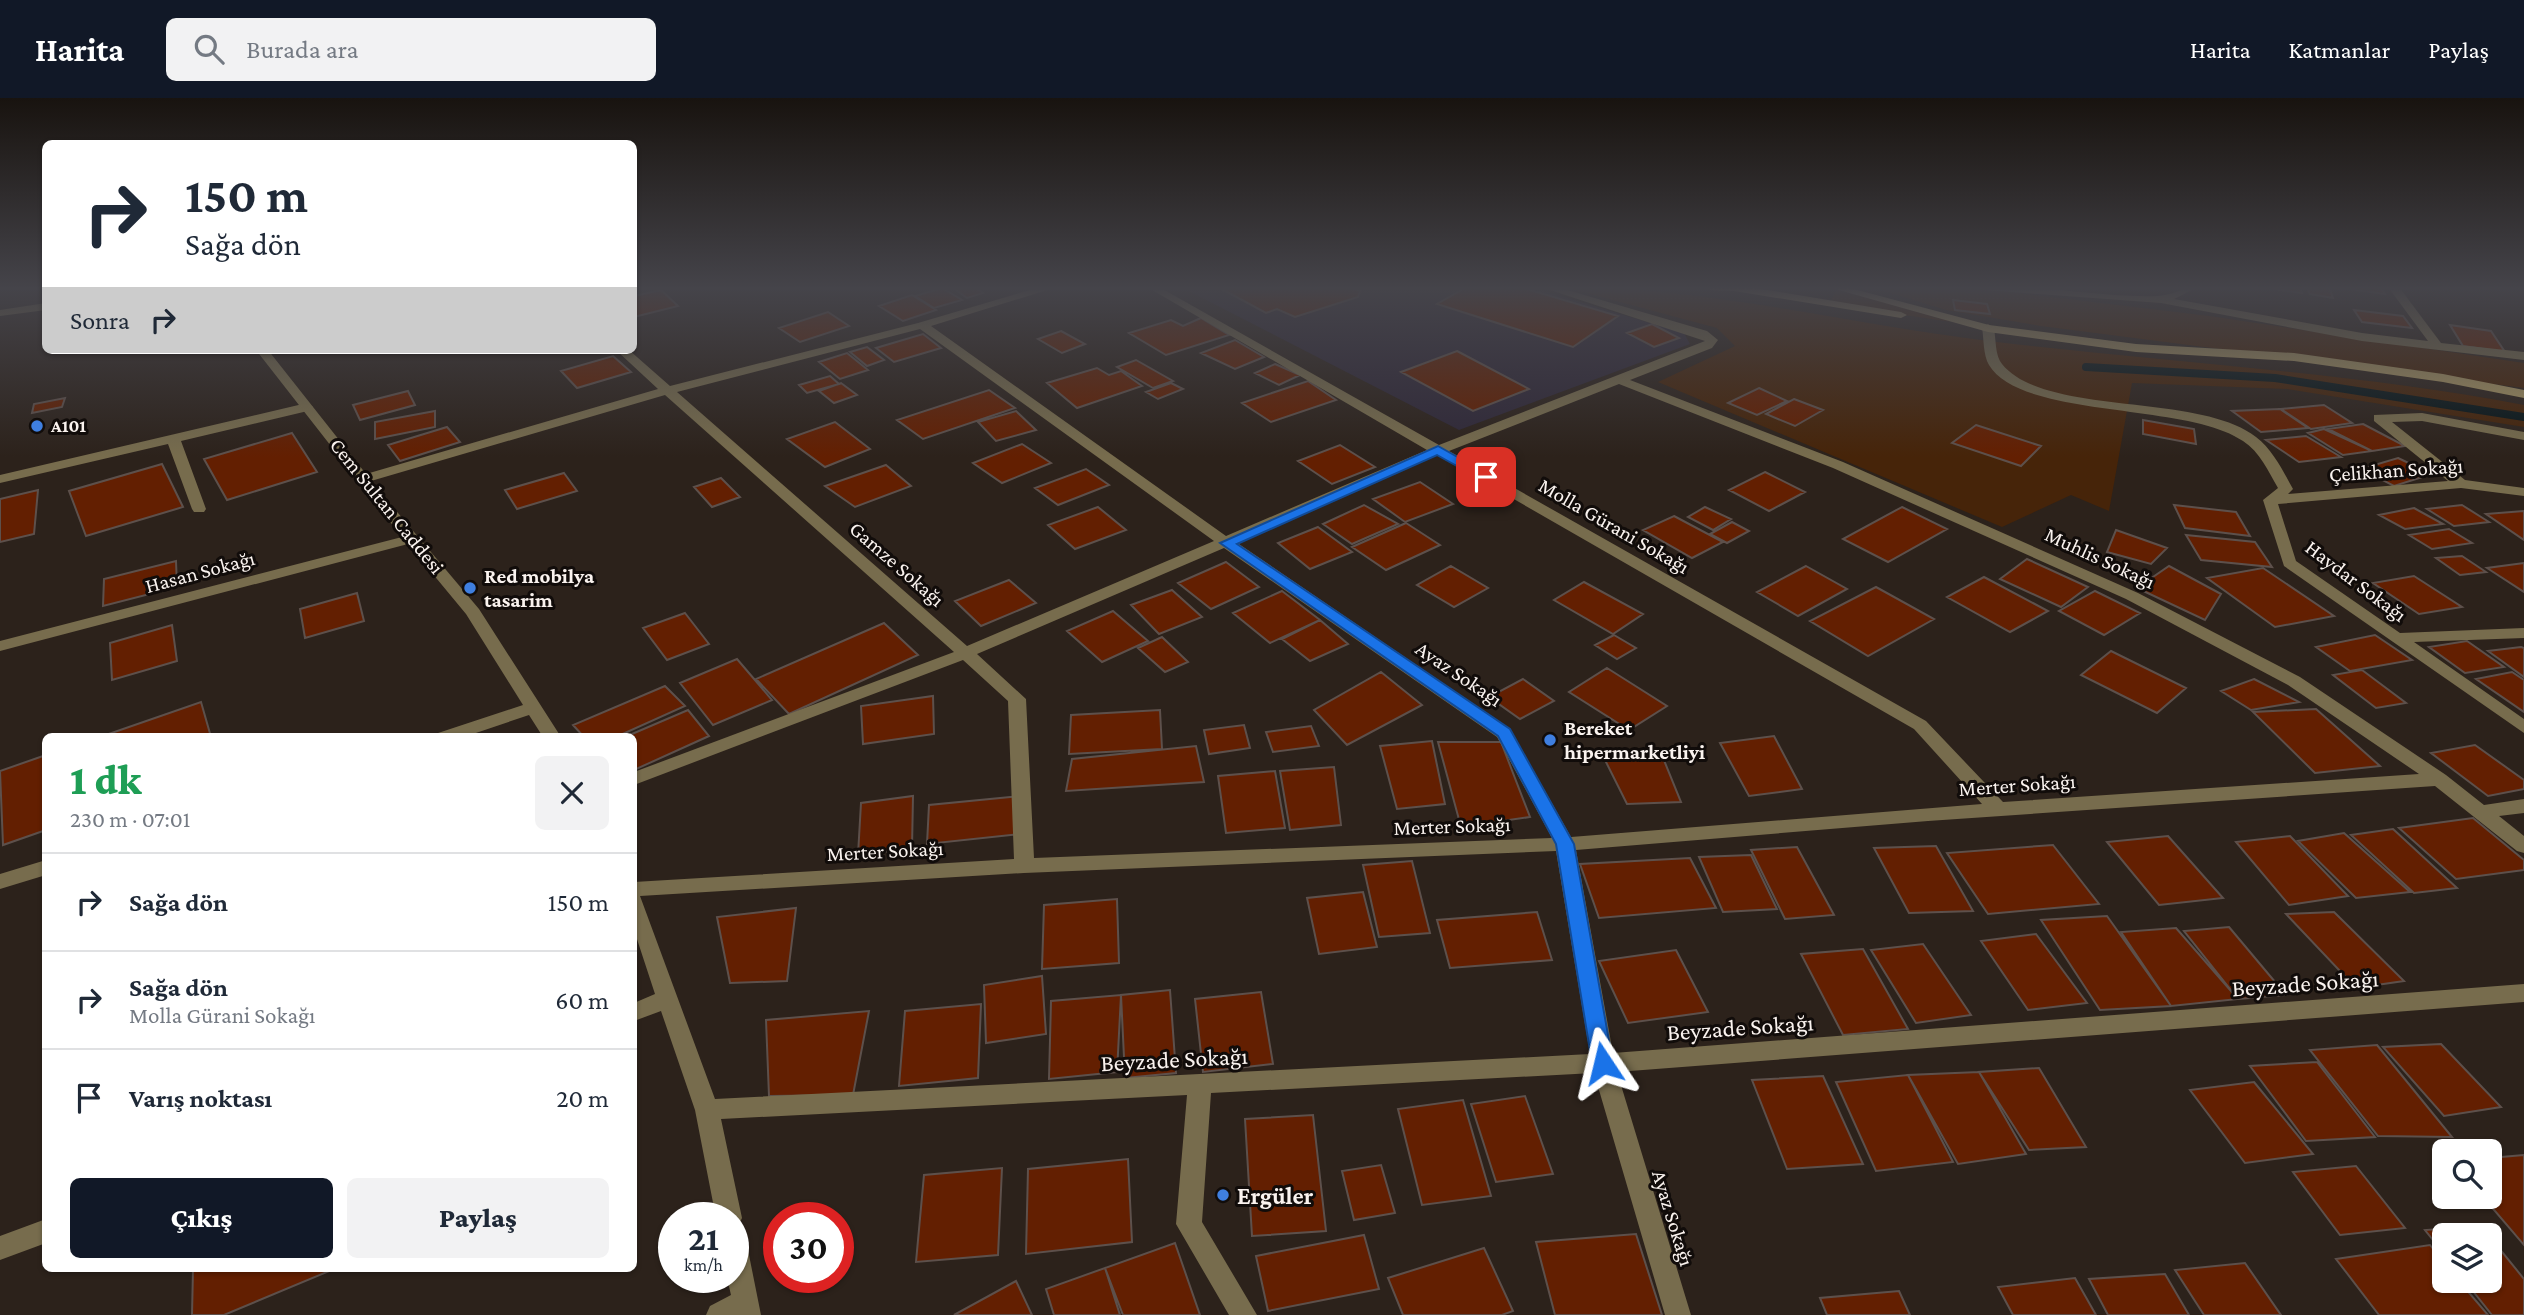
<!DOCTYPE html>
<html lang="tr">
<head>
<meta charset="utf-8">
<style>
  :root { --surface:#fff; --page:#f2f2f3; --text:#1f2937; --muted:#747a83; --line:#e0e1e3; --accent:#111827 }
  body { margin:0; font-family:"Crimson Pro",serif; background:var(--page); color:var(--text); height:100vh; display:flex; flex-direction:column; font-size:26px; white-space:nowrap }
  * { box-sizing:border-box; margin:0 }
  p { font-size:23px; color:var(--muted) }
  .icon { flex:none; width:38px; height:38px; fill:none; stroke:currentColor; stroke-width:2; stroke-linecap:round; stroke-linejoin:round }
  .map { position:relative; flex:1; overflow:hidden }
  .panel { position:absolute; left:42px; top:635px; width:595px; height:539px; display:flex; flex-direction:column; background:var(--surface); border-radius:10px; box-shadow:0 2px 5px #0004 }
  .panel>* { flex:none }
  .banner { position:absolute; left:42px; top:42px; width:595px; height:214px; border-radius:10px; box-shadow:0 2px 5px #0004; background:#fff; color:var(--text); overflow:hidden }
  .controls { position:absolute; left:2432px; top:1041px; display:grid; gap:14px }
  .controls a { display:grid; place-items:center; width:70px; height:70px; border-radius:10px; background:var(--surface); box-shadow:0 2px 5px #0004; font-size:35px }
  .speed { position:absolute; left:658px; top:1104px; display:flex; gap:14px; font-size:35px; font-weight:700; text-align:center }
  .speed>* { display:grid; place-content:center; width:91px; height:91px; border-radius:50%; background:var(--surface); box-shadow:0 2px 5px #0004; line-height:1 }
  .speed small { font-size:18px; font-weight:400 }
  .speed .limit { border:10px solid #d22; background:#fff; color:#111 }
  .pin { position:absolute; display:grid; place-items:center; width:60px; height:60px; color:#fff; margin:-30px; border-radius:14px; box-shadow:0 4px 10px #0006 }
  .me { position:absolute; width:77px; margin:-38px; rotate:350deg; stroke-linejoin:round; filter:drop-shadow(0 0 5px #0008) }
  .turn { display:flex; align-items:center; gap:24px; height:147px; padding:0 28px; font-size:32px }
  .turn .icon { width:91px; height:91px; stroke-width:2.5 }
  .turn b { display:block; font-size:49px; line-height:60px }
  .then { display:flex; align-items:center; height:66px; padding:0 28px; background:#0003; gap:14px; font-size:26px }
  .round { display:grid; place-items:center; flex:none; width:74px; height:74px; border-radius:10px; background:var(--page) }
  .summary { display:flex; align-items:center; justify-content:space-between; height:119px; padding:0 28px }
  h1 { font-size:42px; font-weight:800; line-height:52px; color:#1e9e55 }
  .primary-button { display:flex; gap:14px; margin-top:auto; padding:14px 28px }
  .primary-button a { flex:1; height:80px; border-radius:10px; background:var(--accent); color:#fff; font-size:28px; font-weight:800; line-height:80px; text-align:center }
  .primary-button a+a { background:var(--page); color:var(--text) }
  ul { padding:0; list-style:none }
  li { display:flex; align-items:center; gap:21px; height:98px; padding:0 28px; border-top:2px solid var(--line) }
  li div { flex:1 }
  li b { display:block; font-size:26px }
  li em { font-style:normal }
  header { display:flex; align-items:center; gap:42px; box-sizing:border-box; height:98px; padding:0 35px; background:var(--accent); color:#fff }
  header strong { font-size:33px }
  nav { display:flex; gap:38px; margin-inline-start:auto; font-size:24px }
  .search { width:490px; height:63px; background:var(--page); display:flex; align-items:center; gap:18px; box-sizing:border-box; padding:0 24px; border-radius:10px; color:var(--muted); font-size:26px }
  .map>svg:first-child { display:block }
  .education { fill:#2f2838 }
  .green { fill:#462409 }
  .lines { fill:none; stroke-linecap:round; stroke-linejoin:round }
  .stream { stroke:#071518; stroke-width:8 }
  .building { fill:#631f01; stroke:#5d504b; stroke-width:2 }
  .lane { fill:#776c4d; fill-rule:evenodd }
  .street { fill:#776c4d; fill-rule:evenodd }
  .secondary { fill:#a69462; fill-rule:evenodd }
  .route { fill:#1a73e8; stroke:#114b97; stroke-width:2 }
  .shop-dot { fill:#3f7fe0; stroke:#110c0a; stroke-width:2.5 }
  .labels { text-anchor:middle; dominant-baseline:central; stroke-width:6; stroke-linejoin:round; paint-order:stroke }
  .far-poi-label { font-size:18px; font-weight:bold; fill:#faf3ef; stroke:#110c0a; text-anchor:start }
  .street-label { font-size:21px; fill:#faf3ef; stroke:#110c0a }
  .poi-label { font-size:21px; font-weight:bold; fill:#faf3ef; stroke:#110c0a; text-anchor:start }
  .near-street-label { font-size:24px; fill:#faf3ef; stroke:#110c0a }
  .near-poi-label { font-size:24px; font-weight:bold; fill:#faf3ef; stroke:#110c0a; text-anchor:start }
</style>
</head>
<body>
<header>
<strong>Harita</strong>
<div class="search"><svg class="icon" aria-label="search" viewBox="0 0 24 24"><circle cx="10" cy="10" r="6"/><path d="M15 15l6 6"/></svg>Burada ara</div>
<nav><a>Harita</a><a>Katmanlar</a><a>Paylaş</a></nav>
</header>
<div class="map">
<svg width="2524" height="1217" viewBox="0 0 2524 1217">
  <rect width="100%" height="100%" fill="#2c221b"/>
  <path class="education" d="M1181,189h349l154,46 6,11 -231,86z"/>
  <path class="green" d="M1564,189c144,0 283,37 425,54 178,22 358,30 535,64v22l-237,-38 -155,-6 -23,128 -38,-16 -69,32 -344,-145 77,-36 -18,-18z
    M1872,189h96l241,29 315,47v25l-483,-62 -95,-16z
    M1837,191l115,33 -123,-18z"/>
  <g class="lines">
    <path class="stream" d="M2086,269l189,11 249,39"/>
  </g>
  <path class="building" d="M952,189h22l9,6 -16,5z
    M1218,189h132l10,4 -2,6 -63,20 -18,-8 -11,4z
    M1467,189h53l98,29 -45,31 -136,-43z
    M2258,189h42l2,6z
    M2306,189h23l4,11 -23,-4z
    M2381,189l4,7 -49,-7z
    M942,190l20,12 -28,8 -19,-12z
    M661,192l17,16 -44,11v-21z
    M912,197l24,15 -33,11 -24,-15z
    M1953,202l34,4 3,10 -35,-4z
    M2354,212l49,6 9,12 -50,-6z
    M828,214l21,14 -49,16 -21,-14z
    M1201,220l28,17 -63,20 -37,-22 42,-13 12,6z
    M1652,226l27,14 -25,9 -27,-14z
    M2450,227l41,6 14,21 -42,-6z
    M1061,233l24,13 -23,9 -24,-14z
    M923,236l18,14 -47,14 -18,-14z
    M1235,242l29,17 -29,12 -34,-16z
    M867,249l17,13 -17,6 -17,-14z
    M1457,253l72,38 -56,22 -72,-39z
    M847,255l21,17 -28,9 -21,-17z
    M613,258l18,16 -54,16 -16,-17z
    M1136,262l37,21 -20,7 -36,-21z
    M1275,266l25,11 -21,10 -24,-12z
    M1097,270l12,7 12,-4 21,15 -65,22 -30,-25z
    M830,278l9,8 -32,9 -8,-8z
    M1308,283l28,19 -65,22 -29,-19z
    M841,285l16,12 -23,8 -15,-12z
    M1171,285l12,6 -25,10 -12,-7z
    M1759,290l28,13 -30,14 -29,-12z
    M989,292l26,18 -92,31 -26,-19z
    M408,293l7,14 -55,15 -7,-15z
    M65,300l-3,9 -30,6 2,-9z
    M1794,301l29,11 -28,16 -29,-12z
    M2324,307l28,18 -41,6 -30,-20z
    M2280,311l28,19 -47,4 -29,-21z
    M435,313v16l-60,12v-17z
    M1016,313l20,19 -40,11 -18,-19z
    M2143,322l51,9 2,15 -53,-10z
    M835,324l35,27 -45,18 -38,-28z
    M2363,326l42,22 -33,5 -44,-22z
    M1976,327l65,21 -20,20 -69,-23z
    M447,329l13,15 -60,19 -12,-16z
    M2324,331l48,22 -29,4 -35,-22z
    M292,335l25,39 -90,28 -23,-41z
    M2306,338l35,21 -42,5 -33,-22z
    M1022,346l29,19 -49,20 -29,-20z
    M1340,347l35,22 -43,17 -34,-23z
    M2398,360l34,16 -38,12 -33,-17z
    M162,366l21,43 -97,29 -17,-45z
    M886,367l25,21 -56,21 -30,-21z
    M1086,371l23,16 -51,20 -23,-17z
    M1765,374l40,20 -36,19 -40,-21z
    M564,375l13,18 -60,18 -12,-19z
    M721,380l19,19 -28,10 -18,-20z
    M1420,384l33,22 -48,18 -32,-23z
    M38,392l-4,44 -34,8v-43z
    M1364,407l34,19 -46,20 -29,-20z
    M2174,407l62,7 14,24 -65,-8z
    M2462,407l27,17 -35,4 -27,-17z
    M1098,409l28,23 -51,19 -27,-24z
    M1705,409l26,12 -18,11 -25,-13z
    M1902,409l45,22 -59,33 -45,-23z
    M2414,410l29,16 -38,5 -26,-14z
    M2524,413v29l-38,-26z
    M1674,418l49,26 -31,16 -49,-28z
    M1732,424l17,9 -22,12 -17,-9z
    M1406,425l34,22 -54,25 -34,-23z
    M1318,429l34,25 -42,17 -32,-26z
    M2449,431l23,14 -40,6 -23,-14z
    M2116,432l51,18 -16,16 -44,-12z
    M2186,437l69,7 17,25 -71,-7z
    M2462,458l24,16 -26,3 -24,-17z
    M2027,461l61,28 -27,20 -61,-28z
    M176,463l1,26 -74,19 1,-27z
    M1226,464l33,25 -48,22 -33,-26z
    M2524,465v29l-37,-24z
    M1451,468l37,22 -34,19 -37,-22z
    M1806,468l41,23 -49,27 -41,-24z
    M2169,468l52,28 -16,26 -68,-32z
    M2263,470l71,48 -59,11 -68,-49z
    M2414,478l48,31 -43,7 -46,-31z
    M1984,479l64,34 -38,21 -63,-35z
    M1009,482l27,23 -55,23 -26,-25z
    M1584,484l59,32 -30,20 -59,-34z
    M1876,489l58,32 -66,37 -58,-35z
    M1172,492l30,27 -43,17 -28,-29z
    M1282,493l38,29 -50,23 -37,-30z
    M2095,493l45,22 -36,22 -45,-24z
    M357,495l7,28 -59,17 -5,-29z
    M1113,513l35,30 -46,21 -35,-31z
    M685,515l24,31 -42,16 -24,-32z
    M1320,522l28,24 -38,17 -28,-22z
    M884,525l34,32 -129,59 -33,-35z
    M172,527l5,36 -65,19 -2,-37z
    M1614,537l22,13 -19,11 -22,-14z
    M2375,537l37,25 -62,11 -34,-24z
    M1162,539l26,25 -23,10 -27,-24z
    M2467,543l37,26 -39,6 -36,-26z
    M2521,549l3,1v29l-36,-26z
    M2111,553l75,37 -29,25 -76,-38z
    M737,561l35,41 -59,25 -33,-42z
    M1607,570l60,38 -38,24 -60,-38z
    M2362,572l44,33 -30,5 -43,-33z
    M1381,574l41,33 -75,40 -33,-35z
    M2512,574l12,8v32l-48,-33z
    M1523,581l31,22 -34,18 -31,-22z
    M2254,581l45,23 -48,8 -30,-19z
    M665,588l20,20 -69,31h-32l-11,-12z
    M933,598l1,38 -71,10 -2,-38z
    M201,604l10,35h-111z
    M2316,611l64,57 -65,7 -62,-61z
    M688,612l21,26 -75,34v-33h-9z
    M1160,612l2,39 -93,5 2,-39z
    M1244,627l6,23 -41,6 -5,-24z
    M1311,628l8,20 -46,6 -7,-20z
    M1774,638l28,53 -53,7 -29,-53z
    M1432,643l13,63 -48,5 -17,-63z
    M1438,644h63l29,75 -69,10z
    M2475,647l49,35v9l-36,7 -57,-43z
    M1196,648l8,36 -138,9 6,-32z
    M1659,650l22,54 -54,2 -25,-50z
    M46,657v75l-43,15 -3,-74z
    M1334,669l7,58 -51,5 -10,-59z
    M1275,673l10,57 -59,5 -8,-57z
    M913,698l-1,52 -54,7 3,-52z
    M1020,698l1,38 -94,10 2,-39z
    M2473,720l51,42v10l-68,9 -57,-51z
    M2393,731l64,59 -43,5 -63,-58z
    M2344,735l66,59 -54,6 -58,-57z
    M2168,738l55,62 -64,7 -52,-63z
    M2290,738l58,60 -59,9 -53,-63z
    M2053,747l46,59 -111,10 -41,-61z
    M1936,748l37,65 -64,2 -35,-65z
    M1797,749l37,68 -49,4 -34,-69z
    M1751,757l26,54 -54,3 -24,-55z
    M1690,760l26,50 -117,10 -19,-54z
    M1412,763l18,72 -51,4 -16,-72z
    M1363,794l14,55 -58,7 -12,-56z
    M1117,801l2,64 -77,6 2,-64z
    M796,810l-9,73 -57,2 -13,-66z
    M1537,814l15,48 -102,8 -13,-48z
    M2334,814l70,69 -48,7 -70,-74z
    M2107,818l64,90 -71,4 -59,-90z
    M2229,829l57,68 -48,4 -54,-68z
    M2176,830l62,71 -67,7 -50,-74z
    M2036,836l51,69 -59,7 -47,-69z
    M1923,846l48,71 -55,8 -45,-73z
    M1863,851l45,80 -65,6 -42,-81z
    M1676,852l32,62 -80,11 -29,-62z
    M1042,878l4,58 -60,9 -2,-58z
    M1170,892l6,83 -51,5 -4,-83z
    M1261,894l12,72 -70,8 -8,-73z
    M1121,897l-4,77 -68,7 2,-78z
    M981,906l-3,74 -79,8 6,-75z
    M869,913l-16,84 -84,1 -3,-76z
    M2441,946l60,63 -57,9 -61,-69z
    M2377,947l75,92 -74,-1 -68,-86z
    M2317,964l58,75 -69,4 -56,-75z
    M2039,970l47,79 -57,3 -50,-78z
    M1979,974l47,82 -68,10 -50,-89z
    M1908,977l45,87 -77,9 -40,-89z
    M1823,978l40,88 -76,5 -35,-89z
    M2254,984l59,72 -68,9 -55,-73z
    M1525,998l28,78 -57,8 -25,-78z
    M1463,1002l28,96 -69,9 -24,-96z
    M1313,1017l13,116 -74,5 -7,-117z
    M2524,1057v90l-41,-48h7v-39z
    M1128,1061l4,83 -106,12 2,-85z
    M1381,1067l14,48 -41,7 -12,-49z
    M2356,1068l49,62 -65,7 -47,-63z
    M1002,1070l-4,87 -82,7 8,-87z
    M2482,1128l7,10h-44v19l-20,-25z
    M1636,1136l26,81h-107l-19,-73z
    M1364,1137l15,54 -111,22 -12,-55z
    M2490,1139l34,42v36h-32l-27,-34h25z
    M1175,1145l25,72h-77l-18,-47z
    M2430,1147l15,19v17h14l29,34h-109l-43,-56z
    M1484,1150l29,63 -11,4h-99l-15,-37z
    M2245,1165l36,52h-77l-29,-45z
    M1105,1170l15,47h-66l-8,-26z
    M193,1171h141l-110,46h-32z
    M2165,1176l24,41h-81l-19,-36z
    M2075,1180l21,37h-83l-15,-28z
    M1016,1183l16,34h-78z
    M1899,1193l11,24h-83l-7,-17z"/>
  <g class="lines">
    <path class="lane" d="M307,305l6,4 -1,3 -131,31 25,68 -2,3h-10l-2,-3 -24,-65 -168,39v-8z"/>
    <path class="street" d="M1040,189h17l-126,39 295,210 201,-86 -280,-163h12l280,158 266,-104 -164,-54h16l150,44 11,9 -6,8 -82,32 213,82 295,131 162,84 146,98 38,30 40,-6v14l-25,3 25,20v17l-7,-2 -82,-65 -507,35 -352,29 37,203 911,-69v18l-907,70 74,243h-26l-71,-242 -383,20 -9,129 55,93h-28l-53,-91 11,-129 -466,24 21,99 -4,8 -5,2v-10h-17l-21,-108 -34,-99 -27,10v-18l21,-9 -21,-64v-48l380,-23 -6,-158 -45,-41 -329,125v-13l320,-120 -289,-257 -294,86 108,128 82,128h-18l-14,-22 -65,22h-29l3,-4 85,-28 -57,-91 -58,-70 -408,107v-10l402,-104 -146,-187h12l98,124 292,-85 -42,-39h13l41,36 248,-63zM920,231l294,212 -247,105 -290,-254zM1619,286l214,84 293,131 162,86 131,89 -416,28 -77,-81 -477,-270zM1437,357l477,274 68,75 -411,33 -61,-108 -274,-187zM1224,450l273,189 55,101 -518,20 -8,-159 -49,-45zM1556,753l34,203 -875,45 -75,-203 384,-23z
      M1978,189c60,-4 120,11 179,9 14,0 26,-9 41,-9l-24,12 188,34 66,8 -40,-54h11l42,56 83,9v8l-162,-19 -201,-38 -177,-13z
      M46,205v7l-46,6v-6z
      M1988,226l6,4c2,11 1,28 8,36 43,53 196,28 254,73 17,13 27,34 37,52l-5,5 160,-13 -74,-60v-6l48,-2 102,19v8l-102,-19 -30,1 73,58 59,8v8l-63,-8 -183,16 18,57 104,72 124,-5v10l-110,4 110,77v14l-240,-167 -21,-66 15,-12c-10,-17 -18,-36 -35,-47 -55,-39 -222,-22 -254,-76 -6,-10 -5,-26 -7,-37z
      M46,762v15l-46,14v-15z
      M46,1121v24l-46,17v-24z
      M733,1130l9,4 4,8 15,75h-55l4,-9 21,-11 -4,-17h6z"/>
    <path class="secondary" d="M1705,189h44l152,25 6,3 -6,3 -167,-27 -24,-1z
      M1828,189h18l143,38 147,19 158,9 149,21 81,16v8l-81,-16 -149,-21 -158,-9 -148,-20z"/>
  </g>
  <linearGradient id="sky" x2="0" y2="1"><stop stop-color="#18130f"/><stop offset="0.53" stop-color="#45444a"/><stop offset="1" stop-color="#45444a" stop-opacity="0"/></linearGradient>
  <rect width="2524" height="359" fill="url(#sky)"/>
  <path class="route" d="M1438,348l55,31 -11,3 -45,-25 -200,89 273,185 64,115 39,219 -3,7 -7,2 -8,-2 -3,-7 -36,-219 -58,-108 -278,-193z"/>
  <g class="shop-dot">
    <circle cx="37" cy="328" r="7"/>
    <circle cx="470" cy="490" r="7"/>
    <circle cx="1550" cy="642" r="7"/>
    <circle cx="1223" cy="1097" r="7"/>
  </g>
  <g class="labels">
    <g class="far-poi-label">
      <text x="51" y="328">A101</text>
    </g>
    <g class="street-label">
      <text transform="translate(2396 372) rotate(-4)">Çelikhan Sokağı</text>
      <text transform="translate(387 408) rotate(51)">Cem Sultan Caddesi</text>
      <text transform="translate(1614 428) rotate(30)">Molla Gürani Sokağı</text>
      <text transform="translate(2100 460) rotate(25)">Muhlis Sokağı</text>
      <text transform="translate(897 466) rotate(41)">Gamze Sokağı</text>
      <text transform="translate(200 474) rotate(-15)">Hasan Sokağı</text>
      <text transform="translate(2356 483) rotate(37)">Haydar Sokağı</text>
      <text transform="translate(1459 576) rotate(34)">Ayaz Sokağı</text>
      <text transform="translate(2017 687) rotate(-4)">Merter Sokağı</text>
      <text transform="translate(1452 728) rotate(-2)">Merter Sokağı</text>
      <text transform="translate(885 753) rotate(-3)">Merter Sokağı</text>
      <text transform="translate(1673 1120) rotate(73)">Ayaz Sokağı</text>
    </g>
    <g class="poi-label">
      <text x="484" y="478">Red mobilya<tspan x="484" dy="24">tasarim</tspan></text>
      <text x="1564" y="630">Bereket<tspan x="1564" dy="24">hipermarketliyi</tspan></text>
    </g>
    <g class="near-street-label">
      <text transform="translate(2305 885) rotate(-4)">Beyzade Sokağı</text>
      <text transform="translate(1740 929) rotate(-4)">Beyzade Sokağı</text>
      <text transform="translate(1174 961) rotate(-3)">Beyzade Sokağı</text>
    </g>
    <g class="near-poi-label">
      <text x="1237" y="1097">Ergüler</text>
    </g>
  </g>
</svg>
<div class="controls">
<a><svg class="icon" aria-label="search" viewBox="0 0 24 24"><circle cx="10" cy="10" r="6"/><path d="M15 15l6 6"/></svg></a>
<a><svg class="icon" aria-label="layers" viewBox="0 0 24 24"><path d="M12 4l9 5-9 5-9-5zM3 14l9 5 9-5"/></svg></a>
</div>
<div class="speed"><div>21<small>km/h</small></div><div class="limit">30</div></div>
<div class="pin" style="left:1486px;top:379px;background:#d93025"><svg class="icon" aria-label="arrive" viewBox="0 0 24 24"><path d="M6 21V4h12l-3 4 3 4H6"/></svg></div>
<svg class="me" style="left:1603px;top:965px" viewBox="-20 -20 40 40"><path d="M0-17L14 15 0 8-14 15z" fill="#1a73e8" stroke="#fff" stroke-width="4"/></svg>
<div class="banner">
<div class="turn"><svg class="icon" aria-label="right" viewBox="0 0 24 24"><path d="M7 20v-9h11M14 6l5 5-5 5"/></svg><div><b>150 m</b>Sağa dön</div></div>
<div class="then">Sonra<svg class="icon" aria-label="right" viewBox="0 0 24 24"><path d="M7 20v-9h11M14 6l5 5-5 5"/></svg></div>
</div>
<section class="panel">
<div class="summary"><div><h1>1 dk</h1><p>230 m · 07:01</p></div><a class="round"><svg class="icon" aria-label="close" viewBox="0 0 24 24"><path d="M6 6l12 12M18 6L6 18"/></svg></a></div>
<ul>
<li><svg class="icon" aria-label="right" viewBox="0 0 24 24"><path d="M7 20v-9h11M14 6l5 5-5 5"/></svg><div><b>Sağa dön</b></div><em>150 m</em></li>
<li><svg class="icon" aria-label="right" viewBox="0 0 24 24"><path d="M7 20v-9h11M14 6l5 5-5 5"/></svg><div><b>Sağa dön</b><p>Molla Gürani Sokağı</p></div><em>60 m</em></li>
<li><svg class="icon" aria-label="arrive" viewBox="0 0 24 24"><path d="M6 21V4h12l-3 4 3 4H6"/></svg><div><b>Varış noktası</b></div><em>20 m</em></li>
</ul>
<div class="primary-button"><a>Çıkış</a><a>Paylaş</a></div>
</section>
</div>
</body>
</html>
